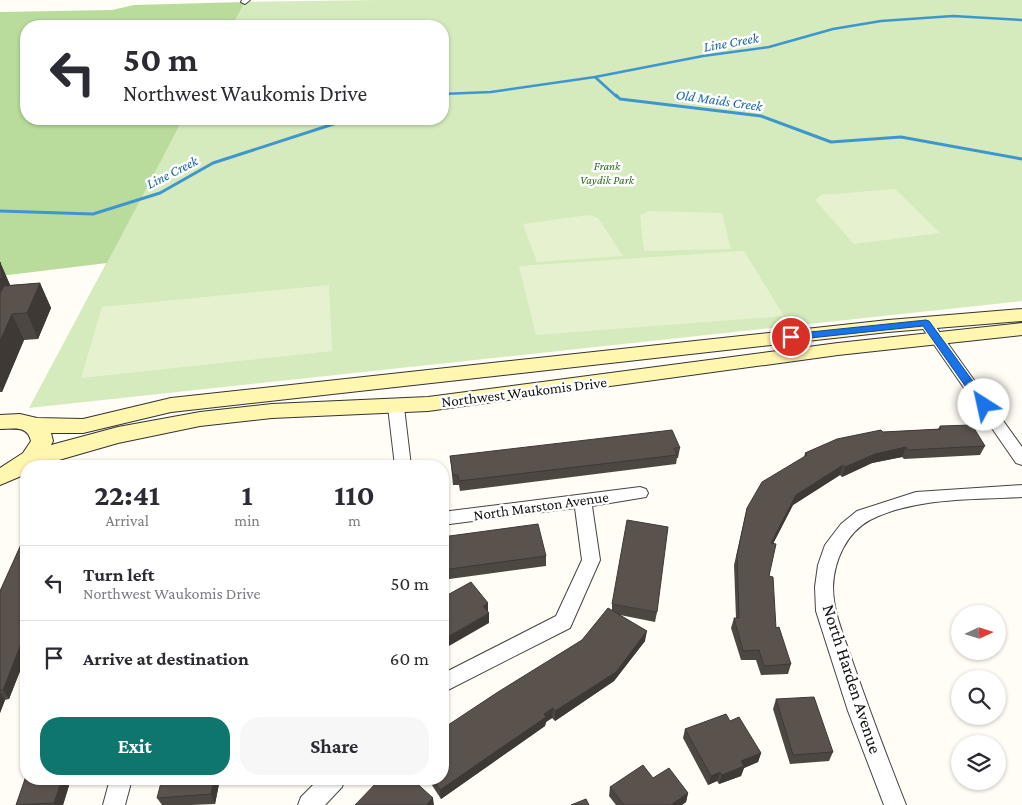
<!DOCTYPE html>
<html lang="en">
<head>
<meta charset="utf-8">
<style>
  :root { --surface:#fff; --page:#f7f7f7; --text:#2b2b33; --muted:#7c7c81; --line:#e1e1e2; --accent:#0f766e }
  body { margin:0; font-family:"Crimson Pro",serif; background:var(--page); color:var(--text); height:100vh; display:flex; flex-direction:column; font-size:19px; white-space:nowrap }
  * { box-sizing:border-box; margin:0 }
  p { font-size:16px; color:var(--muted) }
  .icon { flex:none; width:28px; height:28px; fill:none; stroke:currentColor; stroke-width:2; stroke-linecap:round; stroke-linejoin:round }
  .map { position:relative; flex:1; overflow:hidden }
  .sheet { position:absolute; left:20px; top:460px; width:429px; height:325px; display:flex; flex-direction:column; background:var(--surface); border-radius:20px; box-shadow:0 1px 4px #0004 }
  .sheet>* { flex:none }
  .top-card { position:absolute; left:20px; top:20px; width:429px; height:105px; border-radius:20px; box-shadow:0 1px 4px #0004; background:#fff; color:var(--text); overflow:hidden }
  .needle { width:32px; rotate:86deg }
  .controls { position:absolute; left:951px; top:605px; display:grid; gap:10px }
  .controls a { display:grid; place-items:center; width:55px; height:55px; border-radius:50%; background:var(--surface); box-shadow:0 1px 4px #0004; font-size:25px }
  .pin { position:absolute; display:grid; place-items:center; width:42px; height:42px; color:#fff; margin:-21px; border:2px solid #fff; border-radius:50%; box-shadow:0 1px 5px #0007 }
  .me { position:absolute; width:55px; margin:-28px; rotate:325deg; stroke-linejoin:round; filter:drop-shadow(0 0 4px #0008) }
  .turn { display:flex; align-items:center; gap:18px; height:105px; padding:0 20px; font-size:22px }
  .turn .icon { width:65px; height:65px; stroke-width:2.5 }
  .turn b { display:block; font-size:35px; line-height:42px }
  .eta { display:flex; justify-content:space-evenly; align-items:center; height:85px; text-align:center }
  .eta b { font-size:30px; font-weight:700; line-height:35px }
  .cta { display:flex; gap:10px; margin-top:auto; padding:10px 20px }
  .cta a { flex:1; height:58px; border-radius:20px; background:var(--accent); color:#fff; font-size:20px; font-weight:700; line-height:58px; text-align:center }
  .cta a+a { background:var(--page); color:var(--text) }
  ul { padding:0; list-style:none }
  li { display:flex; align-items:center; gap:15px; height:75px; padding:0 20px; border-top:1px solid var(--line) }
  li div { flex:1 }
  li b { display:block; font-size:19px }
  li em { font-style:normal }
  .map>svg:first-child { display:block }
  .green { fill:#d5ebbd }
  .forest { fill:#b9dc9c }
  .pitch { fill:#e6f2cf }
  .lines { fill:none; stroke-linecap:round; stroke-linejoin:round }
  .stream-far1 { stroke:#3f96cf; stroke-width:2.5 }
  .stream { stroke:#3f96cf; stroke-width:3 }
  .street-casing { stroke:#444; stroke-width:2 }
  .secondary-casing { stroke:#333; stroke-width:2 }
  .street { fill:#fff; fill-rule:evenodd }
  .secondary { fill:#fff6b0; fill-rule:evenodd }
  .wall { fill:#4d4742 }
  .shaded-wall { fill:#3f3936 }
  .building { fill:#5a524d; stroke:#3f3936 }
  .route { fill:#1a73e8; stroke:#114b97 }
  .labels { text-anchor:middle; dominant-baseline:central; stroke-width:5; stroke-linejoin:round; paint-order:stroke }
  .far-park-label { font-size:12px; font-style:italic; fill:#2f6b1f; stroke:#fff }
  .far-water-label { font-size:14px; font-style:italic; fill:#1768a6; stroke:#fff }
  .street-label { font-size:15px; fill:#111; stroke:#fff }
  .near-street-label { font-size:18px; fill:#111; stroke:#fff }
</style>
</head>
<body>
<div class="map">
<svg width="1022" height="805" viewBox="0 0 1022 805">
  <rect width="100%" height="100%" fill="#fffdf5"/>
  <path class="green" d="M378,0h644v301l-993,107 154,-289h259v-93h-210l13,-24z"/>
  <path class="forest" d="M245,2l-13,24h-206v93h157l-76,144 -107,13v-264l112,-2 22,-5z"/>
  <path class="pitch" d="M895,189l45,44 -86,11 -39,-44 6,-5z
    M649,211l73,2 9,36 -87,2 -4,-36z
    M589,215l9,3 25,38 -86,6 -14,-38z
    M744,251l40,65 -248,19 -17,-69z
    M329,285l3,66 -251,27 21,-71z"/>
  <g class="lines">
    <path class="stream-far1" d="M595,77l22,20
      M442,94l49,-2 104,-15 108,-21 66,-9 64,-18 48,-8 72,-5 69,4"/>
    <path class="stream" d="M616,95l4,4 141,17 70,26 70,-5 121,22
      M0,211l93,3 67,-21 53,-30 136,-44"/>
    <defs>
      <path id="street" d="M242,0h8l-5,4 -4,-2z
        M926,319l5,1 91,127v18l-6,-2 -97,-140z
        M396,402l5,1 3,4 7,59h-16l-7,-59 3,-4z
        M1022,485v12c-51,3 -106,0 -152,23 -24,13 -36,41 -37,67 0,25 11,49 19,73 17,49 35,97 54,145h-22l-36,-94 -32,-100 -1,-24 3,-22 7,-20 16,-21 16,-13 59,-19z
        M640,487l6,2 2,4 -2,4 -54,9 8,54 -30,68 -128,65v-19l114,-58 26,-56 -7,-52 -133,17v-13z
        M110,779h22l-7,26h-22z
        M319,779h26l-3,8 -17,18h-27l3,-8z"/>
      <path id="secondary" d="M1022,309v12l-134,11 -717,80 -88,21h-32l2,8 -2,4 67,-18 82,-15 72,-8 156,-7 410,-54 184,-20v12l-184,20 -410,56 -156,7 -72,8 -82,17 -80,23h-12v8l-26,11v-17l23,-15 8,-12c-4,-16 -17,-12 -31,-12v-14l20,-1 17,4 46,1 88,-21 717,-78z"/>
    </defs>
    <use href="#street" class="street-casing"/>
    <use href="#secondary" class="secondary-casing"/>
    <use href="#street" class="street"/>
    <use href="#secondary" class="secondary"/>
  </g>
  <path class="wall" d="M0,262l10,23 30,-2 11,25 -13,31 -14,1 -22,52h-2z
    M940,426l45,20 -5,9 -76,4 -2,-2 -30,6 -30,14 -2,-2 -47,30 -20,39 -4,32 7,52 15,36 -3,10 -27,1 -5,-15h-15l-10,-32 3,-10h2l-2,-53 13,-57 57,-51 1,-4 78,-21 55,-3z
    M680,448l-2,10h-1l-1,6 -216,27 -1,-6h-6l-3,-29z
    M442,537l104,19v10l-104,14z
    M26,540v116l-17,43 -4,1 -5,13v-122z
    M612,604l45,8 -2,10 -35,-7 25,26 -31,40 -59,40 -3,-3 -6,4 -1,4 -104,73 -13,-20h14l170,-169z
    M776,699l57,53 -4,9 -39,3 -17,-55z
    M730,721l31,32 -3,9 -14,6 -3,8 -22,8 -2,-3 -9,4 -25,-47 2,-9z
    M653,778l35,15 -2,9 -4,3h-66l-7,-9 1,-9z
    M71,779l-8,26h-47z
    M220,779l-5,25 -24,1h-29l-5,-7z"/>
  <path class="shaded-wall" d="M0,262l11,25 -11,20z
    M40,283l11,25 -13,31 -11,-26z
    M12,314l12,26 -22,52 -2,-5v-46z
    M906,447l-4,10 -30,6 -30,14 3,-10 30,-13z
    M843,465l-3,10 -47,30 -25,48 3,-10 25,-48z
    M488,603v10l-5,-7z
    M489,613v10l-47,27v-10z
    M26,631v25l-17,43 -6,-9z
    M647,631l-2,10 -31,40 -59,40v-10z
    M0,692l5,8 -5,13z
    M553,708l-1,10 -6,4 -1,4 -104,73 -1,-9 104,-76z
    M761,753l-3,9 -14,6 -3,8 -22,8 3,-9 19,-14z
    M720,772l-3,9 -9,4 3,-9z
    M62,779h9l-8,26h-8l-1,-2z
    M214,779h6l-5,25 -4,-10z
    M688,793l-2,9 -4,3h-11z
    M433,798l1,7h-8z"/>
  <path class="building" d="M0,262l2,16 -2,1z
    M40,283l-13,30 -15,1 -12,27v-48l4,-7z
    M972,425l13,21 -77,4 -2,-3 -31,7 -30,13 -2,-2 -47,30 -25,48 5,1 -7,32 4,1 3,51 3,-1 12,37 -27,2 -5,-16 -16,1 -9,-33h5l-2,-63 10,-47 15,-26 45,-27 -2,-2 32,-14 44,-9 2,2 58,-3 -1,-3z
    M672,430l8,18h-6l3,7 -218,26 -1,-6h-5l-3,-19z
    M627,520l41,7 -11,85 -45,-8z
    M538,524l8,32 -104,14v-33z
    M23,540h3v91l-23,59h-3v-99z
    M471,582l17,21 -5,3 6,7 -47,27v-42z
    M608,608l39,23 -31,41 -61,39 -2,-3 -9,6 2,3 -106,73 -7,-11h9v-50l56,-37 84,-52z
    M814,697l19,55 -40,3 -17,-56z
    M726,714l4,7 9,-4 22,36 -20,8 3,5 -22,9 -2,-3 -9,4 -26,-47z
    M643,765l10,13 16,-10 19,25 -17,12h-47l-14,-18z
    M26,776v3h36l-8,24 -38,2z
    M162,779h52l-3,15 -54,4z
    M380,779h32l21,19 -7,7h-71z
    M586,799l3,6h-18z"/>
  <path class="route" d="M926,320l3,1 59,81 1,3 -1,2h-8l-57,-81 -132,14 -5,-3 5,-3z"/>
  <g class="labels">
    <g class="far-park-label">
      <text x="607" y="166">Frank<tspan x="607" dy="14">Vaydik Park</tspan></text>
    </g>
    <g class="far-water-label">
      <text transform="translate(731 42) rotate(-10)">Line Creek</text>
      <text transform="translate(719 100) rotate(8)">Old Maids Creek</text>
      <text transform="translate(172 172) rotate(-27)">Line Creek</text>
    </g>
    <g class="street-label">
      <text transform="translate(524 392) rotate(-7)">Northwest Waukomis Drive</text>
      <text transform="translate(541 506) rotate(-8)">North Marston Avenue</text>
    </g>
    <g class="near-street-label">
      <text transform="translate(852 679) rotate(72)">North Harden Avenue</text>
    </g>
  </g>
</svg>
<div class="controls">
<a><svg class="needle" viewBox="-14 -14 28 28"><path d="M0-13l5 13h-10z" fill="#e53935"/><path d="M0 13l5-13h-10z" fill="#7c7c81"/></svg></a>
<a><svg class="icon" aria-label="search" viewBox="0 0 24 24"><circle cx="10" cy="10" r="6"/><path d="M15 15l6 6"/></svg></a>
<a><svg class="icon" aria-label="layers" viewBox="0 0 24 24"><path d="M12 4l9 5-9 5-9-5zM3 14l9 5 9-5"/></svg></a>
</div>
<div class="pin" style="left:791px;top:337px;background:#d93025"><svg class="icon" aria-label="arrive" viewBox="0 0 24 24"><path d="M6 21V4h12l-3 4 3 4H6"/></svg></div>
<svg class="me" style="left:984px;top:405px" viewBox="-20 -20 40 40"><circle r="19" fill="#fff"/><path d="M0-13L10 11 0 6-10 11z" fill="#1a73e8"/></svg>
<div class="top-card">
<div class="turn"><svg class="icon" aria-label="left" viewBox="0 0 24 24"><path d="M17 20v-9H6M10 6l-5 5 5 5"/></svg><div><b>50 m</b>Northwest Waukomis Drive</div></div>
</div>
<section class="sheet">
<div class="eta">
<div><b>22:41</b><p>Arrival</p></div>
<div><b>1</b><p>min</p></div>
<div><b>110</b><p>m</p></div>
</div>
<ul>
<li><svg class="icon" aria-label="left" viewBox="0 0 24 24"><path d="M17 20v-9H6M10 6l-5 5 5 5"/></svg><div><b>Turn left</b><p>Northwest Waukomis Drive</p></div><em>50 m</em></li>
<li><svg class="icon" aria-label="arrive" viewBox="0 0 24 24"><path d="M6 21V4h12l-3 4 3 4H6"/></svg><div><b>Arrive at destination</b></div><em>60 m</em></li>
</ul>
<div class="cta"><a>Exit</a><a>Share</a></div>
</section>
</div>
</body>
</html>
